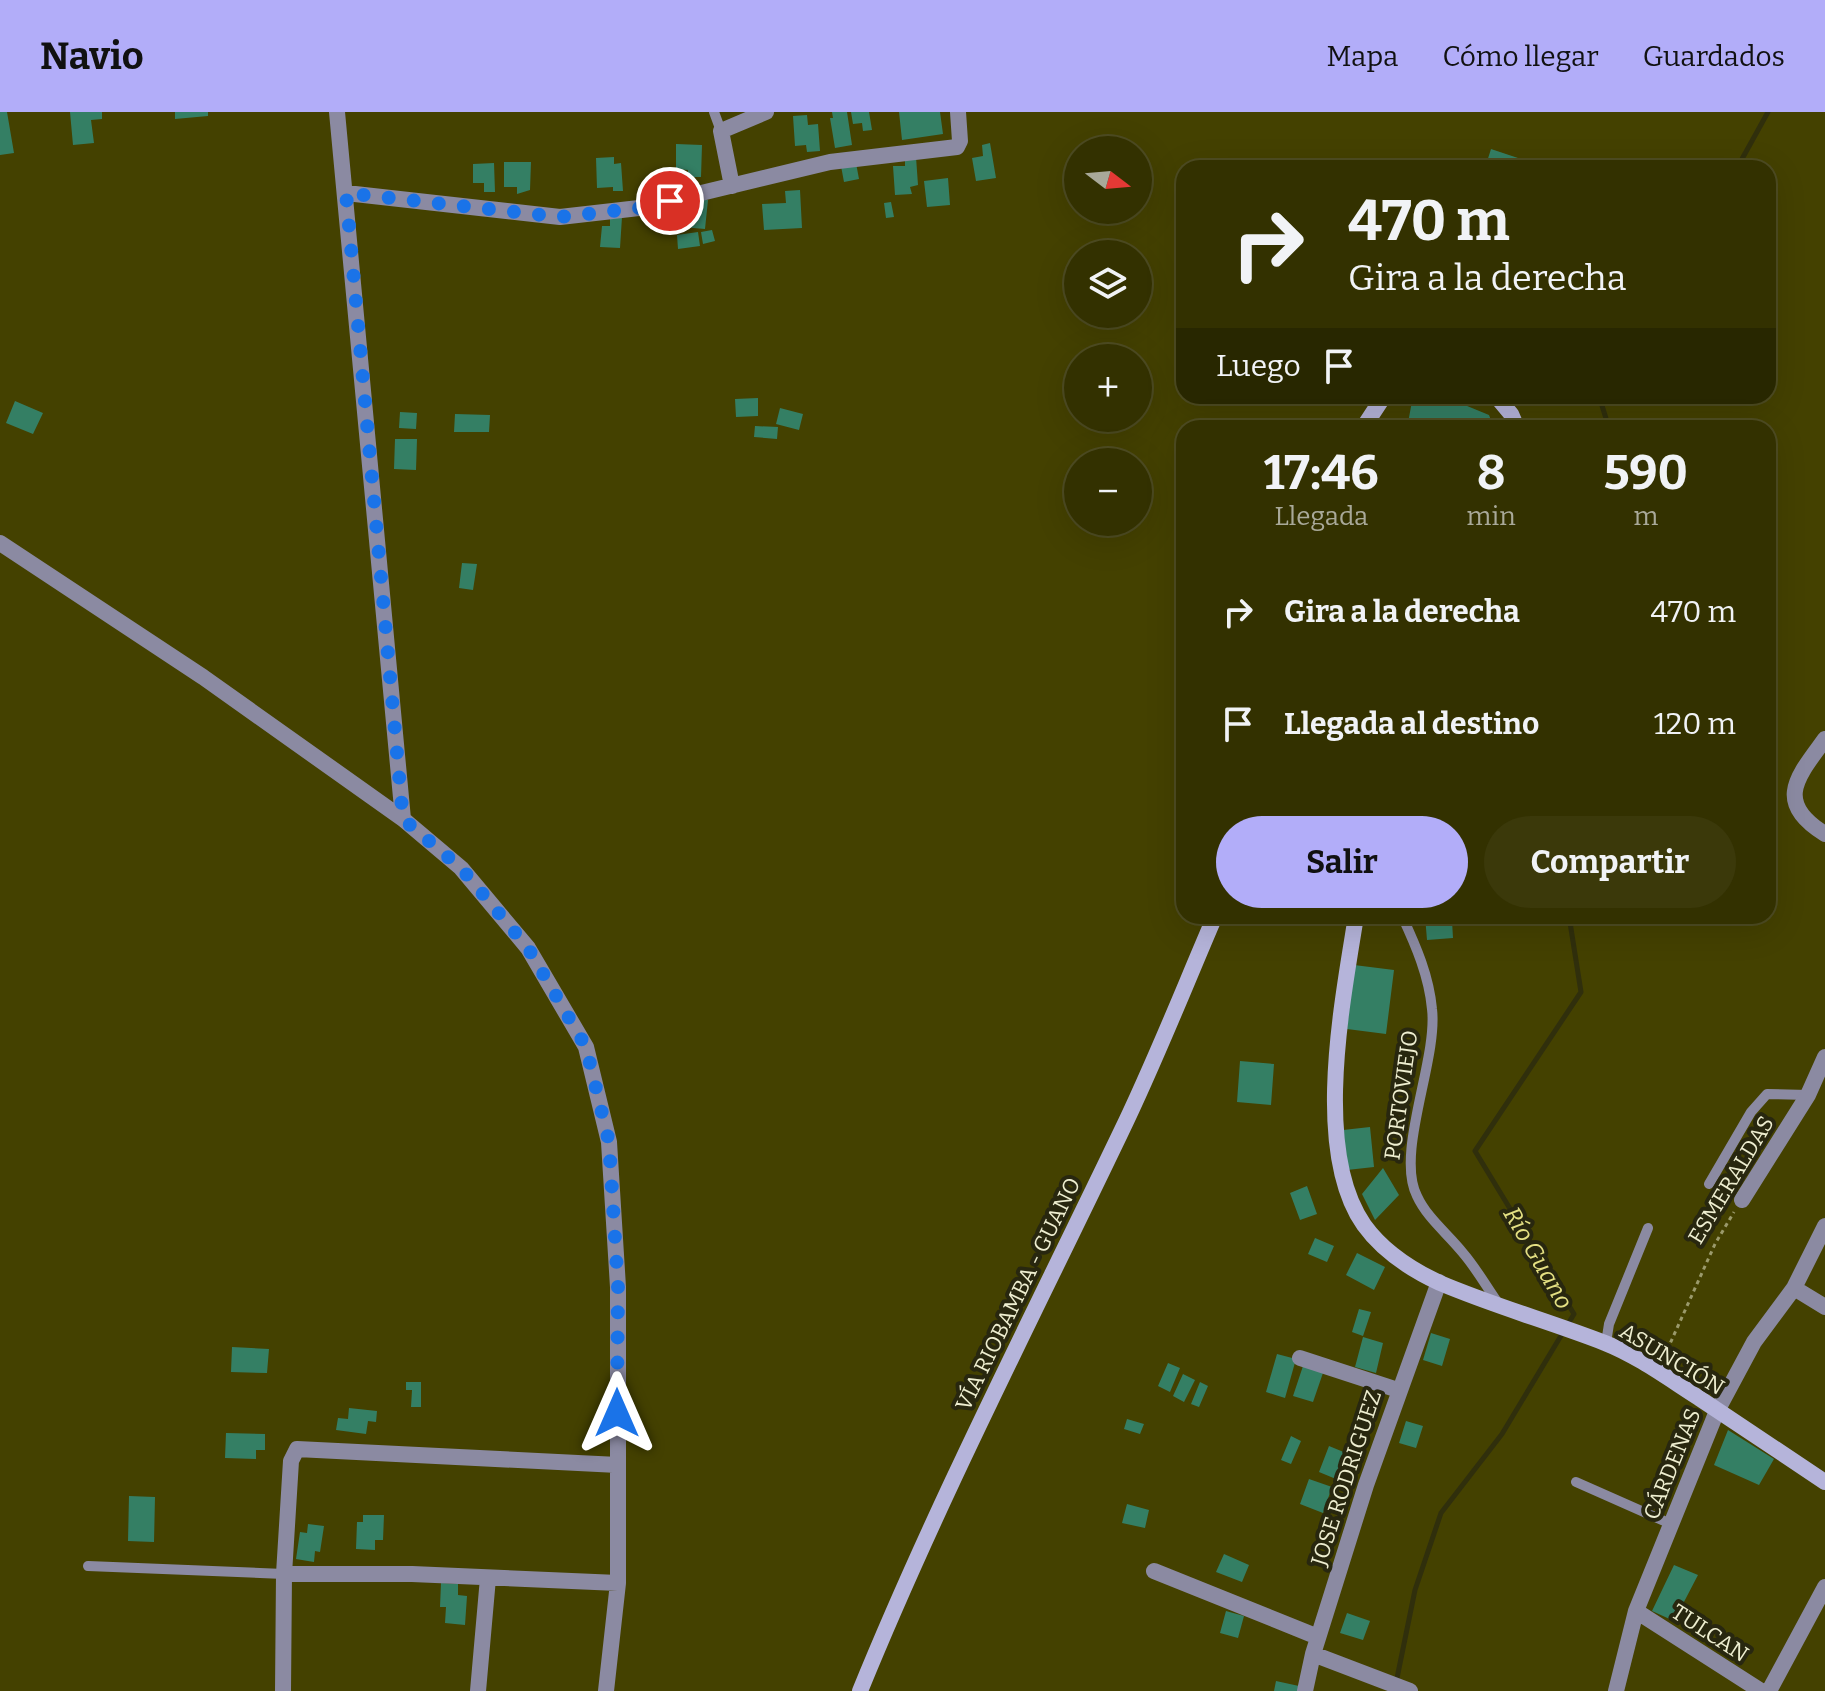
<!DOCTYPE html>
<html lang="es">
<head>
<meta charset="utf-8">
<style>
  :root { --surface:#333100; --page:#3b390a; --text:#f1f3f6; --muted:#a9a999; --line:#4e4c22; --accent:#b2adf9 }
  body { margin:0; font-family:Bitter,serif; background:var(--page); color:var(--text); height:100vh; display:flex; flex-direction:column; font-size:30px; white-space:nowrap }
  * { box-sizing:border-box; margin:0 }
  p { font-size:26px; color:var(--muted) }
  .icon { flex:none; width:44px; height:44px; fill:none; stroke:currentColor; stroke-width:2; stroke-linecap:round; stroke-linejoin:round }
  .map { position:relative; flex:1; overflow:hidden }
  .drawer { position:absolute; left:1176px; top:308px; width:600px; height:504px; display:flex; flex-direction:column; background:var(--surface); border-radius:24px; box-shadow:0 8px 32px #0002,0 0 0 2px var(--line) }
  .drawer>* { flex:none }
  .top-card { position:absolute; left:1176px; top:48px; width:600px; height:244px; border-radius:24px; box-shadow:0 8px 32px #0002,0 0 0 2px var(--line); background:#333100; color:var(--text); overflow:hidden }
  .needle { width:52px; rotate:106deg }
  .fabs { position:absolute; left:1064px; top:24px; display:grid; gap:16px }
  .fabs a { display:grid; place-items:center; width:88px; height:88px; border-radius:50%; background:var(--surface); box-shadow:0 8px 32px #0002,0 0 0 2px var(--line); font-size:40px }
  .pin { position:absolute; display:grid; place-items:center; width:68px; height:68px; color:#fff; margin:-34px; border:4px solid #fff; border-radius:50%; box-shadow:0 2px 8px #0007 }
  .me { position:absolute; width:88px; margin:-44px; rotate:0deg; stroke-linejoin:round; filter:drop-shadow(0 0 6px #0008) }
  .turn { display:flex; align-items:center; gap:28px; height:168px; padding:0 40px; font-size:36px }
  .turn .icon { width:104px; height:104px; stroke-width:2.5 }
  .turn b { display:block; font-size:56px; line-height:68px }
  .then { display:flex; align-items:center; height:76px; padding:0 40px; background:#0003; gap:16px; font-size:30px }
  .eta { display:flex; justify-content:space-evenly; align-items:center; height:136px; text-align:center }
  .eta b { font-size:48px; font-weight:700; line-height:56px }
  .cta { display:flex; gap:16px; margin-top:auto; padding:16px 40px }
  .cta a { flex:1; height:92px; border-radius:48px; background:var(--accent); color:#111; font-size:32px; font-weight:700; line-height:92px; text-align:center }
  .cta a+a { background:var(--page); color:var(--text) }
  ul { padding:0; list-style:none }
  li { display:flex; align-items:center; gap:24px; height:112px; padding:0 40px }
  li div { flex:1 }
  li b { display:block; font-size:30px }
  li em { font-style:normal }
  header { display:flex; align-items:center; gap:48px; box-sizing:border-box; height:112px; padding:0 40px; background:var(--accent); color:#111 }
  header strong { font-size:38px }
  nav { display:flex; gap:44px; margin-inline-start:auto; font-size:28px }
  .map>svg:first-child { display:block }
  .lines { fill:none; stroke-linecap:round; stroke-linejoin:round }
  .stream { stroke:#302f0c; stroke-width:5 }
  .building { fill:#347f64 }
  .path { stroke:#9b9a6b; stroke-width:3; stroke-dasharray:4 4; stroke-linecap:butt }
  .lane { stroke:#8b8aa2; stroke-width:10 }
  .street { stroke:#8b8aa2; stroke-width:16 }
  .secondary { stroke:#b5b4da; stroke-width:16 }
  .route { stroke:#1a73e8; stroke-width:14; stroke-dasharray:0 25.2 }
  .labels { text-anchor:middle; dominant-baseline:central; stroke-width:8; stroke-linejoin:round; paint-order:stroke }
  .street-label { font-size:22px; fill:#eeeed0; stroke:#28270f }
  .water-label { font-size:24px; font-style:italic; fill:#e4e083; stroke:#28270f }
</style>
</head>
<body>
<header>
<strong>Navio</strong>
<nav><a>Mapa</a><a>Cómo llegar</a><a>Guardados</a></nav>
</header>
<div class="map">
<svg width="1825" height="1579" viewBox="0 0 1825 1579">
  <rect width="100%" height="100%" fill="#444100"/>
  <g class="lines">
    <path class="stream" d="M1737,56l31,-56
      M1599,284l10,32
      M1396,1571l19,-93 26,-77 61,-79 72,-120 -99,-163 106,-159 -12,-76"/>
  </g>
  <path class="building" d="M0,0h7l7,41 -14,2z
    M70,0h32v7l-11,1 3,23 -21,2z
    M175,0h33v4l-33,3z
    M832,0h15l5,33 -17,3 -5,-30h3z
    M851,0h18l3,18 -9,1 -1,-8 -9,1z
    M899,0h41l3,22 -41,6z
    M807,3l1,10 10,-1 2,27 -13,1 -1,-7 -11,1 -2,-30z
    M990,31l6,35 -20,3 -4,-23 11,-2 -1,-11z
    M676,32l26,1 -1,32h-13v-7l-12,-1z
    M1491,37l27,9 -3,10h-30z
    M614,45v7l7,-1 2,28h-10v-4l-16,1 -1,-30z
    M905,45h11l2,28 -8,2 2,7 -17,1 -2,-29h12z
    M504,50h27l-1,28 -13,4v-7h-13z
    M494,51l1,29h-11v-9h-11v-19z
    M856,51l3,16 -15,3 -3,-16z
    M948,66l2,27 -23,2 -3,-26z
    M800,78l2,38 -38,2 -2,-26 24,-1 -1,-12z
    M696,86l12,2 -3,29 -23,-2 2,-22 11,1z
    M891,90l3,15 -8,1 -2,-15z
    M610,104l12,1 -2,31 -20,-1 2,-21h8z
    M712,118l3,11 -12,3 -2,-12z
    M698,120l2,14 -22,3 -1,-14z
    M1413,284l42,5 34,14 5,13h-87z
    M758,286v18l-22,1 -1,-18z
    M15,289l28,12 -10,21 -27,-11z
    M780,296l23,6 -4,16 -23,-6z
    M400,300l17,1 -1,16 -17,-1z
    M455,302l35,1 -1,17h-35z
    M755,314l23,1 -1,12 -23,-2z
    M395,327h22l-1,31 -22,-1z
    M462,451l15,1 -4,26 -14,-2z
    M1425,804h47l1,3 -21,2 1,17 -26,2z
    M1354,853l40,5 -8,64 -39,-5z
    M1240,949l34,3 -3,41 -34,-3z
    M1370,1015l4,40 -27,3 -4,-40z
    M1383,1056l16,27 -24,25 -13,-26z
    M1307,1074l10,28 -17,6 -10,-27z
    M1315,1126l19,8 -7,16 -19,-8z
    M1357,1141l28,14 -11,23 -28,-15z
    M1359,1197l12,3 -8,24 -11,-4z
    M1431,1221l19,6 -8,27 -19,-6z
    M1363,1225l20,6 -7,30 -21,-6z
    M232,1235l37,2 -2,24 -36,-1z
    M1277,1242l19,5 -11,39 -19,-6z
    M1168,1251l12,5 -10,24 -12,-6z
    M1304,1251l20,7 -11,32 -20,-6z
    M1183,1262l12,6 -11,22 -11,-6z
    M406,1270h15v25h-10l1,-17h-6z
    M1200,1270l8,4 -9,21 -8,-3z
    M349,1296l28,3 -1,11 -8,-1 -2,13 -30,-4 2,-12 10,1z
    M1127,1307l17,5 -4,10 -16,-5z
    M1406,1309l17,5 -7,22 -17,-5z
    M1728,1318l46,29 -15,26 -45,-20z
    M226,1321l39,1v16h-9v9l-31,-1z
    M1291,1324l10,5 -10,23 -10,-4z
    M1329,1334l17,7 -10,26 -17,-7z
    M1309,1367l23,8 -9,26 -23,-9z
    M129,1384l26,1 -1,45 -26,-1z
    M1127,1392l22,6 -4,18 -23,-5z
    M363,1403h21l-1,25h-8v10l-19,-1 1,-27h6z
    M308,1412l16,2 -4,26 -5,-1 -1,11 -18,-3 4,-27 7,1z
    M1224,1442l25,11 -7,17 -26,-10z
    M1674,1453l24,10 -24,46 -22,-10z
    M441,1471l17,1v11l9,1 -2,29 -20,-2 1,-16h-6z
    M1226,1499l18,5 -6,22 -18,-5z
    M1347,1501l23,8 -7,19 -23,-7z
    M1276,1569l23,5 -1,5h-24z"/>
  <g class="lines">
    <path class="path" d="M1664,1245l51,-113 19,-32"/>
    <path class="lane" d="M714,0l7,19
      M1402,804c14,30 27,60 30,93 6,51 -37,144 -15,187 10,22 31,38 46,57 13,15 23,33 35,50
      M1709,1072l42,-72 16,-18 41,1
      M1606,1231l3,-19 39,-96
      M1576,1370l95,42
      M88,1454l196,8"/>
    <path class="street" d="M337,0l66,707
      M732,74l-11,-55 45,-19
      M346,81l214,24 79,-9 191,-46 127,-15 3,-6 -2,-29
      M0,431l203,134 200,142 58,49 67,80 58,99 23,95 9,145v296l-12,108
      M1825,627c-27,37 -52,63 0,95
      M1742,1088l66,-105 17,-38
      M1794,1176l31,19
      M1300,1246l98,32
      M1154,1459l164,66
      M284,1462h128l206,9
      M1636,1499l125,80
      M1313,1542l97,37
      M283,1579l1,-117 7,-113 6,-12 321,16
      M478,1579l10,-113
      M1305,1579l8,-37 53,-169 73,-203
      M1616,1579l20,-80 81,-200 37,-69 40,-54 31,-62
      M1769,1579l56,-104"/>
    <path class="secondary" d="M1496,284l15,18 6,14
      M1363,316l21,-32
      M1356,804c-13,83 -44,235 8,309 18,25 48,45 76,58 54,23 111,39 165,60 33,13 64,36 94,55 42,28 84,56 126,84
      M860,1579c78,-191 172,-373 261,-559 34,-70 63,-144 94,-216"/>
  </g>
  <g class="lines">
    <path class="route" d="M617,1301l1,-126 -9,-145 -23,-95 -58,-99 -67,-80 -58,-49 -57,-626 214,24 79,-9 31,-7"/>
  </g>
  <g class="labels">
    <g class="street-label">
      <text transform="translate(1401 983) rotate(-82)">PORTOVIEJO</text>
      <text transform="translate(1731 1068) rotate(-59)">ESMERALDAS</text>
      <text transform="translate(1018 1182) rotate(-64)">VÍA RIOBAMBA - GUANO</text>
      <text transform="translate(1672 1247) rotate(31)">ASUNCIÓN</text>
      <text transform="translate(1672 1352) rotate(-68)">CÁRDENAS</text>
      <text transform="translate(1346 1366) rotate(-72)">JOSE RODRIGUEZ</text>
      <text transform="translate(1710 1521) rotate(33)">TULCAN</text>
    </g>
    <g class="water-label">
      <text transform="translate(1538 1146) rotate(60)">Río Guano</text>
    </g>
  </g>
</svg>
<div class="fabs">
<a><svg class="needle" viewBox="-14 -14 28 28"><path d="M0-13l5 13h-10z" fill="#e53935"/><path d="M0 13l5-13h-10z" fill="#a9a999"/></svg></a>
<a><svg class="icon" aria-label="layers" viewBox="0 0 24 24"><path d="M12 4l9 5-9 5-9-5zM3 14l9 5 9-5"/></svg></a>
<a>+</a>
<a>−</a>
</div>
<div class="pin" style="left:670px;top:89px;background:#d93025"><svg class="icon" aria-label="arrive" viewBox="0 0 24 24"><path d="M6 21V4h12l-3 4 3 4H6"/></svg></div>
<svg class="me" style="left:617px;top:1301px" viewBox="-20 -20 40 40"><path d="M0-17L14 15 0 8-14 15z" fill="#1a73e8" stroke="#fff" stroke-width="4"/></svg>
<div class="top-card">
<div class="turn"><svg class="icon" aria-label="right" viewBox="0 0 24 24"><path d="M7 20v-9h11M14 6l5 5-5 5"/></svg><div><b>470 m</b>Gira a la derecha</div></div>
<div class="then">Luego<svg class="icon" aria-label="arrive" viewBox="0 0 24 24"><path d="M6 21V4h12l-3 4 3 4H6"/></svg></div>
</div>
<section class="drawer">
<div class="eta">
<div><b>17:46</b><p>Llegada</p></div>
<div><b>8</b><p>min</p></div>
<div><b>590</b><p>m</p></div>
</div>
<ul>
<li><svg class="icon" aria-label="right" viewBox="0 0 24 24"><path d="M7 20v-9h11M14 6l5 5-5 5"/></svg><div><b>Gira a la derecha</b></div><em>470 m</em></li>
<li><svg class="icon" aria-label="arrive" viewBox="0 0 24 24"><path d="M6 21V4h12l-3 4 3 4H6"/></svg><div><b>Llegada al destino</b></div><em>120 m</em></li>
</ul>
<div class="cta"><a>Salir</a><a>Compartir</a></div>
</section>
</div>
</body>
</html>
